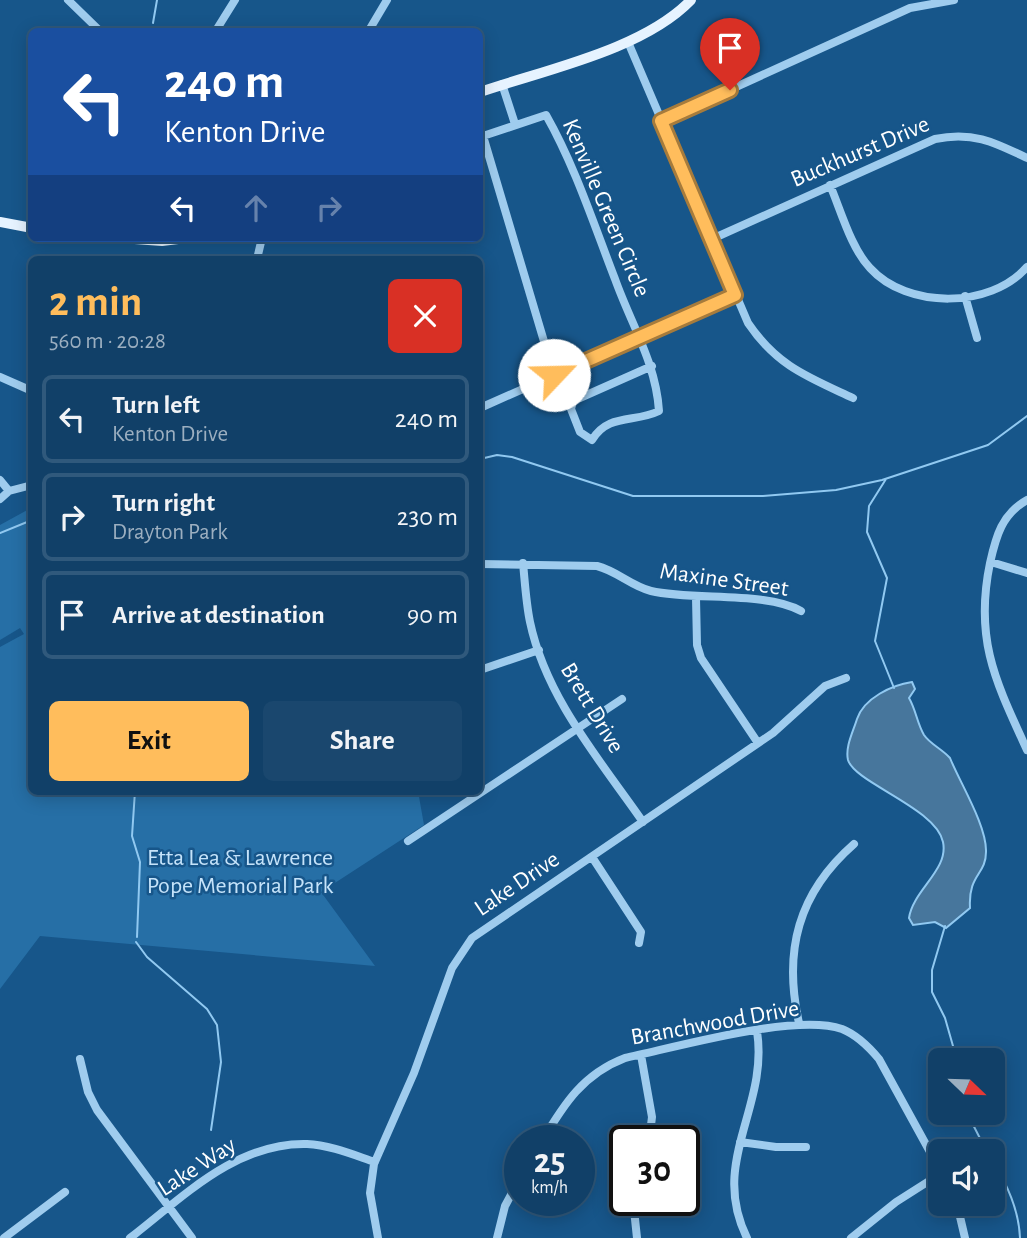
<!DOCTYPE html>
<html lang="en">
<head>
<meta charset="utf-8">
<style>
  :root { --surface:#114068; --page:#1a476e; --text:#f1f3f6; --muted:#9cafc0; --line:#30597c; --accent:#ffbd5c }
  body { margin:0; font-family:"Alegreya Sans",sans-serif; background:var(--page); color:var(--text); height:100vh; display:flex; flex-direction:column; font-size:26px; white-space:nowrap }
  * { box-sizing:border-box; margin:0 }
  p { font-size:23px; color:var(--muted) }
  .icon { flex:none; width:38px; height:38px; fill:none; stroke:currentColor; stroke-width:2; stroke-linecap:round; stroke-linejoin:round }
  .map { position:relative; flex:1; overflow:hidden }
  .drawer { position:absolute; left:28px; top:256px; width:455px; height:539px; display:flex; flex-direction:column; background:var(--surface); border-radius:10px; box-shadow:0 4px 18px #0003,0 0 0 2px var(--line) }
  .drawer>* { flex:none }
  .guide { position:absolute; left:28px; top:28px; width:455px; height:214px; border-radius:10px; box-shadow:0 4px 18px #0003,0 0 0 2px var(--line); background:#1a4fa0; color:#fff; overflow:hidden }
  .needle { width:46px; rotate:113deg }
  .buttons { position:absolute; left:928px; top:1048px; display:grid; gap:14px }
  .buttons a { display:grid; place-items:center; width:77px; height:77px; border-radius:10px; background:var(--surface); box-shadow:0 4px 18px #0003,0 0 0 2px var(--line); font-size:35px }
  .speed { position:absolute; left:504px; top:1125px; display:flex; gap:14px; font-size:35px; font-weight:700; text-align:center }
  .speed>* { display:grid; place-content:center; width:91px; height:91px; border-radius:50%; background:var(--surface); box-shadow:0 4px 18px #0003,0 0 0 2px var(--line); line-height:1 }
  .speed small { font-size:18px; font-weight:400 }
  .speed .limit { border:4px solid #111; border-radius:10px; background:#fff; color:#111 }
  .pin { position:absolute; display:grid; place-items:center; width:60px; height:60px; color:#fff; margin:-72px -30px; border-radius:50% 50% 50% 0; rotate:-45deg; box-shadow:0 0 7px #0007 }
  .pin .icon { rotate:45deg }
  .me { position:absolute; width:77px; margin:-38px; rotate:66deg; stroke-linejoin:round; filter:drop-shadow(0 0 5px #0008) }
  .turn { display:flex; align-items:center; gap:24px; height:147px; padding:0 21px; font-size:32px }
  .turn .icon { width:91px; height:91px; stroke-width:2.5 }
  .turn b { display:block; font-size:49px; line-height:60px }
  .lanes { display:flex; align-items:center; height:66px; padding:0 21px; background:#0003; justify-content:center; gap:35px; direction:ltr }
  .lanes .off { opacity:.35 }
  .round { display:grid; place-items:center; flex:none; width:74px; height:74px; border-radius:10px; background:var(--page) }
  .head { display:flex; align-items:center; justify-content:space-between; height:119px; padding:0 21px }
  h1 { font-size:42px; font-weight:700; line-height:52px; color:var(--accent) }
  .button { display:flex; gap:14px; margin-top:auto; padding:14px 21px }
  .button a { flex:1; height:80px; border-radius:10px; background:var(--accent); color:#111; font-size:28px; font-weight:700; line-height:80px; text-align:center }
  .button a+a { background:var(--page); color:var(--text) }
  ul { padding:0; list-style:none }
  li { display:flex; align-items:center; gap:21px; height:88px; margin:0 14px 10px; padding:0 7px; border:4px solid var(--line); border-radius:10px }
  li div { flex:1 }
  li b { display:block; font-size:26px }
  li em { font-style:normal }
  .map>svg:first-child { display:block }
  .green { fill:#266fa6 }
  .water { fill:#47769c; stroke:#91c9f1; stroke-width:2 }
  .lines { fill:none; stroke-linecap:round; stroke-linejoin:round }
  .stream { stroke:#91c9f1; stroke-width:2 }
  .minor { stroke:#9fccee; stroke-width:8 }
  .major { stroke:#e6f3ff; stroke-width:10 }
  .route-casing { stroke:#a67b3c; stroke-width:18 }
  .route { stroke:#ffbd5c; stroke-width:12 }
  .labels { text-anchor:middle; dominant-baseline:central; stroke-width:5; stroke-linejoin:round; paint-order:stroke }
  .street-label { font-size:24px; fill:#fff; stroke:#17568a }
  .park-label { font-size:24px; fill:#c5e3fa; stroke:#17568a }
</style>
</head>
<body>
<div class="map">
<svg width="1027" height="1238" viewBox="0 0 1027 1238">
  <rect width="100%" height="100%" fill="#17568a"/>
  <path class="green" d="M31,508l1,283h386l6,34 -103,67 54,74 -335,-30 -40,53v-342l24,-13 -4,-6 -20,12v-115z"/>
  <path class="water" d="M912,682l3,7 -6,9c7,12 8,25 15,37 6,9 18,14 26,23 10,25 37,68 36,94 0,23 -18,22 -16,56l-24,20 -11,-6 -22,3 -4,-7c4,-28 40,-48 34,-76 -7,-34 -88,-59 -95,-82 -3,-13 5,-28 9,-41 7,-21 35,-34 55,-37z"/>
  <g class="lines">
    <path class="stream" d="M153,23l4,-23
      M480,459l17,-4 15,2 121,39h130l73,-6 46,-10 106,-35 39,-29
      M886,479l-17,27 -2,26 20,46 -12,63 19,47
      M0,533l32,-13
      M135,791l-3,45 8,26 -3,75
      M945,926l-13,44v22l13,26 12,42
      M136,942l11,15 60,52 10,16 4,37 -10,68
      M967,1113l20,39
      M992,1161c15,22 27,50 28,77"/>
    <path class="minor" d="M68,0l33,32
      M215,32l20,-32
      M368,32l19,-32
      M628,42l120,281c29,43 60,54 105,75
      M502,84l13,40
      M661,121l249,-113 44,-8
      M830,185c11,26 21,63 40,83 37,41 120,41 157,-1
      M712,239l223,-100c37,-8 59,3 92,19
      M257,259l5,-21
      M965,296l12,42
      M554,375l-71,-239 63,-21c29,51 48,110 69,164 16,45 41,84 44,132 -24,12 -51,2 -67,29l-12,-8 -9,-23 2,-8 79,-35
      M0,377l32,14
      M480,408l255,-113
      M0,480l9,11
      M0,499l9,-8 23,-6
      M1027,500c-25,14 -31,36 -37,63 -16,77 6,119 37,187
      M991,562l36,11
      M523,563c2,20 3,40 7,59 16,76 70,138 113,200
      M480,564l117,2c20,5 34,20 54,25 43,10 114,0 150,20
      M696,598l1,47 4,13 57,85
      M480,670l59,-20
      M408,841l214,-142
      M592,857l49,75 -2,11
      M799,1023c-16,-72 -1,-130 55,-179
      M641,1055l11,62 -3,24
      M80,1059l8,33 9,18 95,128
      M542,1141c22,-37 41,-67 83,-83 52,-11 170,-45 217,-29 15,6 27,18 37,30l61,111
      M740,1142l36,5h30
      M633,1200l4,38
      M957,1204l8,34
      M4,1238l61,-46
      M130,1238c52,-40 106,-96 177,-94 23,1 47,11 68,18
      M378,1238l-8,-45 4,-29 40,-91 38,-105 20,-30 301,-205 52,-47 21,-8
      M497,1238l8,-32 15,-28
      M747,1238c-38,-77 22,-130 10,-207
      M851,1238l45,-36 44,-28"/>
    <path class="major" d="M480,92c64,-22 163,-42 211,-92
      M0,222l32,6
      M121,238l41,3 24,-3"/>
  </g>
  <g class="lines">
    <defs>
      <path id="route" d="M554,375l181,-80 -74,-174 69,-31"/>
    </defs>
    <use href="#route" class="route-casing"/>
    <use href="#route" class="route"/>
  </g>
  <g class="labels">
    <g class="street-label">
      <text transform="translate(860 152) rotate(-23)">Buckhurst Drive</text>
      <text transform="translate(606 208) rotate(67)">Kenville Green Circle</text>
      <text transform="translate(724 580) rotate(8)">Maxine Street</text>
      <text transform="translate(592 708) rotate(59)">Brett Drive</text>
      <text transform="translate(517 884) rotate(-34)">Lake Drive</text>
      <text transform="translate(715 1023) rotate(-10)">Branchwood Drive</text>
      <text transform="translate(197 1167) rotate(-33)">Lake Way</text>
    </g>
    <g class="park-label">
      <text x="240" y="858">Etta Lea &amp; Lawrence<tspan x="240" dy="28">Pope Memorial Park</tspan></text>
    </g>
  </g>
</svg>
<div class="buttons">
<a><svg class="needle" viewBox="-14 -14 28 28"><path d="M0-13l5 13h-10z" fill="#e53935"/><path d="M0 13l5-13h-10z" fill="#9cafc0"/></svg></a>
<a><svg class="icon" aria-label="sound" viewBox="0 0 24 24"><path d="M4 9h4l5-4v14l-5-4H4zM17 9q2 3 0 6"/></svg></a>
</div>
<div class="speed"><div>25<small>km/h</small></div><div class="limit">30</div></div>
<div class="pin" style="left:730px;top:90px;background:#d93025"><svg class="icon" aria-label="arrive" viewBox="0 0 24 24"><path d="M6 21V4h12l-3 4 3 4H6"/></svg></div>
<svg class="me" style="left:554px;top:375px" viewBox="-20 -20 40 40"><circle r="19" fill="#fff"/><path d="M0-13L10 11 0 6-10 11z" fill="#ffbd5c"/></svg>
<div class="guide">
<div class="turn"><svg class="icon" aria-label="left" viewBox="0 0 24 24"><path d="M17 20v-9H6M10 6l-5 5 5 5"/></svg><div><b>240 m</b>Kenton Drive</div></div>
<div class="lanes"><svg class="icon" aria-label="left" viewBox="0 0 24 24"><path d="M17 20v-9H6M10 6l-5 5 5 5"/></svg><svg class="icon off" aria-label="ahead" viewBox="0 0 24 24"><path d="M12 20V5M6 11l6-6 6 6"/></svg><svg class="icon off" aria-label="right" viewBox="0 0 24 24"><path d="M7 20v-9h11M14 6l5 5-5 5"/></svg></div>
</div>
<section class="drawer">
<div class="head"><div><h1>2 min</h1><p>560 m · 20:28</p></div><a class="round" style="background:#d93025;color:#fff"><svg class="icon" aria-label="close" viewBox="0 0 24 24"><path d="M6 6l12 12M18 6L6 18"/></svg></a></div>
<ul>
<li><svg class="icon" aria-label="left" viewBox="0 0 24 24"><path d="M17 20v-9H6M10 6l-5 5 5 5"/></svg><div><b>Turn left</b><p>Kenton Drive</p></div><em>240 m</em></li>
<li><svg class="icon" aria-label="right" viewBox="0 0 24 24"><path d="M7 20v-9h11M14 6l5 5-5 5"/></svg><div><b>Turn right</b><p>Drayton Park</p></div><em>230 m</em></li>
<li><svg class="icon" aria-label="arrive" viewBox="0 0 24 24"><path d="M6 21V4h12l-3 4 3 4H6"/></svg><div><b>Arrive at destination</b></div><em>90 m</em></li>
</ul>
<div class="button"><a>Exit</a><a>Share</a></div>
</section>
</div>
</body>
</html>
